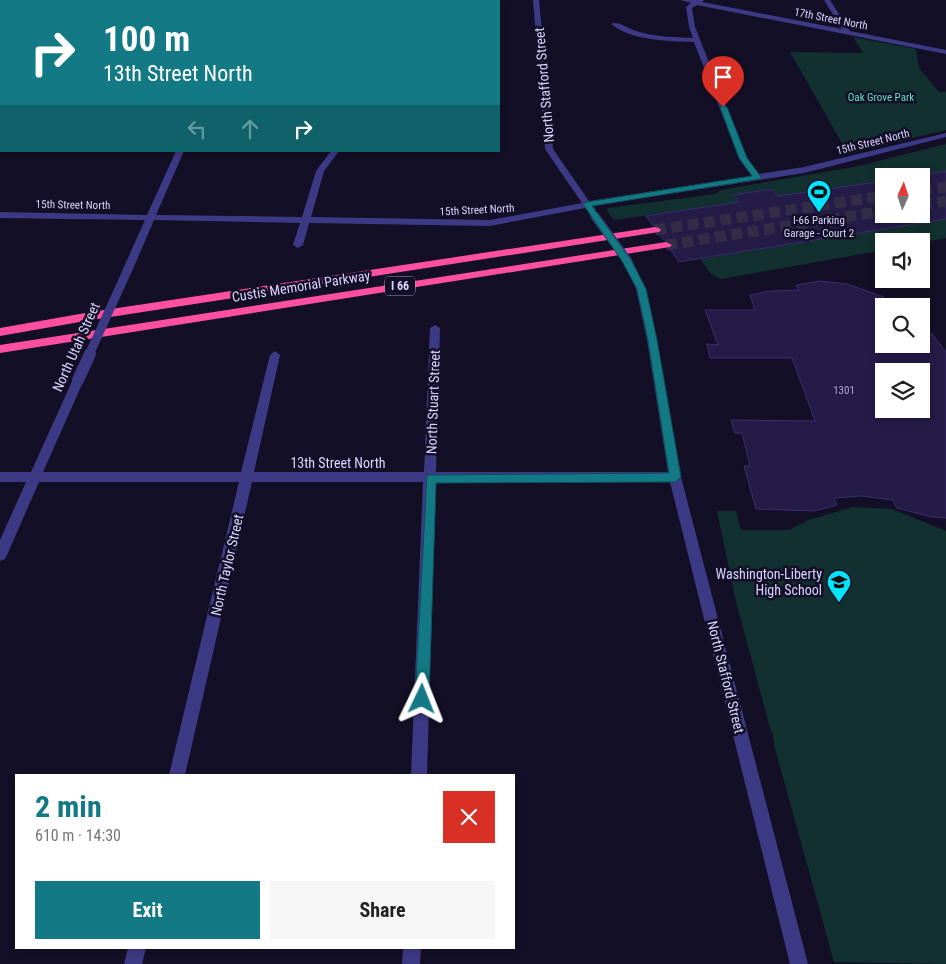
<!DOCTYPE html>
<html lang="en">
<head>
<meta charset="utf-8">
<style>
  :root { --surface:#fff; --page:#f6f6f6; --text:#222; --muted:#767676; --accent:#137a85 }
  body { margin:0; font-family:"Roboto Condensed",sans-serif; background:var(--page); color:var(--text); height:100vh; display:flex; flex-direction:column; font-size:19px; white-space:nowrap }
  * { box-sizing:border-box; margin:0 }
  p { font-size:16px; color:var(--muted) }
  .icon { flex:none; width:28px; height:28px; fill:none; stroke:currentColor; stroke-width:2; stroke-linecap:round; stroke-linejoin:round }
  .map { position:relative; flex:1; overflow:hidden }
  .panel { position:absolute; left:15px; top:774px; width:500px; height:175px; display:flex; flex-direction:column; background:var(--surface); border-radius:0px; box-shadow:0 2px 8px #0003 }
  .panel>* { flex:none }
  .banner { position:absolute; left:0px; top:0px; width:500px; height:152px; box-shadow:0 2px 8px #0003; background:#137a85; color:#fff; overflow:hidden }
  .needle { width:32px; rotate:3deg }
  .fabs { position:absolute; left:875px; top:168px; display:grid; gap:10px }
  .fabs a { display:grid; place-items:center; width:55px; height:55px; border-radius:0px; background:var(--surface); box-shadow:0 2px 8px #0003; font-size:25px }
  .pin { position:absolute; display:grid; place-items:center; width:42px; height:42px; color:#fff; margin:-51px -21px; border-radius:50% 50% 50% 0; rotate:-45deg; box-shadow:0 0 5px #0007 }
  .pin .icon { rotate:45deg }
  .me { position:absolute; width:55px; margin:-28px; rotate:2deg; stroke-linejoin:round; filter:drop-shadow(0 0 4px #0008) }
  .turn { display:flex; align-items:center; gap:18px; height:105px; padding:0 20px; font-size:22px }
  .turn .icon { width:65px; height:65px; stroke-width:2.5 }
  .turn b { display:block; font-size:35px; line-height:42px }
  .lanes { display:flex; align-items:center; height:48px; padding:0 20px; background:#0003; justify-content:center; gap:25px; direction:ltr }
  .lanes .off { opacity:.35 }
  .round { display:grid; place-items:center; flex:none; width:52px; height:52px; border-radius:0px; background:var(--page) }
  .overview { display:flex; align-items:center; justify-content:space-between; height:85px; padding:0 20px }
  h1 { font-size:30px; font-weight:700; line-height:38px; color:var(--accent) }
  .primary-button { display:flex; gap:10px; margin-top:auto; padding:10px 20px }
  .primary-button a { flex:1; height:58px; border-radius:0px; background:var(--accent); color:#fff; font-size:20px; font-weight:700; line-height:58px; text-align:center }
  .primary-button a+a { background:var(--page); color:var(--text) }
  .map>svg:first-child { display:block }
  .green { fill:#12302f }
  .building { fill:#241b47; stroke:#3b2d73; fill-rule:evenodd }
  .lines { fill:none; stroke-linecap:round; stroke-linejoin:round }
  .highway-tunnel { stroke:#312d47; stroke-width:11; stroke-dasharray:11 5.5; stroke-linecap:butt }
  .minor { fill:#3d3a85; fill-rule:evenodd }
  .highway { fill:#ff4fa3; fill-rule:evenodd }
  .minor-bridge-far1 { stroke:#3d3a85; stroke-width:9 }
  .minor-bridge { stroke:#3d3a85; stroke-width:12 }
  .route { fill:#137a85; stroke:#0c4f56 }
  .labels { text-anchor:middle; dominant-baseline:central; stroke-width:5; stroke-linejoin:round; paint-order:stroke }
  .far-street-label { font-size:11px; fill:#d9d4ff; stroke:#130f26 }
  .far-park-label { font-size:11px; fill:#5fe0c0; stroke:#130f26 }
  .far-poi-label { font-size:11px; fill:#d9d4ff; stroke:#130f26 }
  .number-label { font-size:11px; fill:#aca6d1 }
  .shield { fill:#130f26; stroke:#9e99be; stroke-width:1 }
  .shield-label { font-size:12px; font-weight:bold; fill:#d9d4ff }
  .street-label { font-size:14px; fill:#d9d4ff; stroke:#130f26 }
  .poi-label { font-size:14px; fill:#d9d4ff; stroke:#130f26; text-anchor:end }
</style>
</head>
<body>
<div class="map">
<svg width="946" height="964" viewBox="0 0 946 964">
  <rect width="100%" height="100%" fill="#130f26"/>
  <path class="green" d="M853,37l63,12 3,19 20,24h7v38l-98,24 -58,-102 73,1z
    M946,144v27l-33,5h-29v5l-106,15 -6,-7 -39,6 6,7 -125,18 -7,-9 1,-3 107,-14 6,-4 138,-24z
    M917,214l29,5v19l-25,5v-2h-37v9l-163,29 -10,-5 -11,-15 201,-33 -8,-7z
    M853,507l39,2 54,22v433l-112,-2 -60,-217 -1,-10 -3,-7 -35,-130 -18,-87h19l5,19h48l20,-10z"/>
  <path class="building" d="M946,171v48l-256,41 -11,2 -9,-13 4,-4 -10,-5 -5,-6 3,-5 -9,-4 -7,-9 93,-14 -6,-7 39,-6 6,7 106,-15v33h37v-39z
    M820,281l27,3 37,13v47h37v-24l25,32v166l-14,-1 -35,-9 -4,-8 -32,-4 -27,2 3,7 -23,6 -58,-2 -12,-43h6l-8,-33h-7l-4,-13 84,1 -23,-63h-82l-3,-14 11,1 -13,-35h50l-5,-15 21,-4 28,-1 -3,-5zM884,371h37v38h-37z"/>
  <g class="lines">
    <path class="highway-tunnel" d="M921,190l25,-3
      M921,205l25,-4
      M655,230l229,-34
      M666,245l218,-34"/>
    <path class="minor" d="M245,0h6v1h-6z
      M407,0h6v1h-6z
      M533,0h6l14,149 36,52 163,-25 -13,-18 -45,-116c-26,-1 -62,-1 -83,-18 6,-4 18,5 25,7 18,6 38,6 57,7l-4,-11 -3,-20 5,-4 -11,-3h24l-2,2 140,27 -18,-29h6l20,31 96,19v4l-249,-49 -5,3 3,19 52,131 12,16 45,-7 142,-34v4l-142,36 -201,31 -10,2 3,4 -5,3 -6,-5 -95,18 -181,-3 -6,22 -5,3 -5,-3 7,-22 -146,-3 -21,49 -5,3 -5,-3 22,-49 -145,-2v-6l147,3 29,-64h8l-28,64 146,2 14,-46 15,-20h8l-15,20 -13,46 179,3 92,-17 -37,-54z
      M0,13h1v4h-1z
      M0,83h1v4h-1z
      M641,286l5,3 11,51 24,137 127,487h-18l-120,-482h-234l-9,293h-16l12,-293h-171l-67,293h-16l70,-293h-200l-32,73 -2,4 -5,2v-21l26,-58h-26v-10h31l43,-95h8l2,3 -41,92h198l29,-117 5,-4 5,4 -26,117h170l6,-144 5,-3 5,3 -4,144h232l-21,-132 -11,-51z
      M128,948h18l-4,16h-18z
      M403,948h18l-1,16h-18z"/>
    <path class="highway" d="M655,227l4,1 2,2 -2,2 -568,88 -91,16v-8l91,-16z
      M666,242l6,3 -2,2 -670,106v-8z"/>
    <path class="minor-bridge-far1" d="M595,216l32,44 14,29
      M89,355l39,-86"/>
    <path class="minor-bridge" d="M78,380l12,-26"/>
  </g>
  <path class="route" d="M723,105l4,2 20,51 14,19 -1,2 -168,27 39,54 15,29 11,51 24,137 -6,5 -239,1 -7,216 -2,5 -5,2 -5,-2 -2,-5 12,-224 242,-2 -21,-133 -11,-51 -15,-28 -39,-57 4,-2 165,-26 -13,-18 -19,-51z"/>
  <defs>
    <symbol id="stadium-pin" viewBox="-11 -11 22 30"><path d="M0 17L-7.5 6A9.5 9.5 0 1 1 7.5 6Z" fill="#00e5ff" stroke="#130f26"/><path d="M0-5a6.5 5 0 1 0 0 10a6.5 5 0 1 0 0-10ZM-3.5-1.8h7v3.6h-7Z" fill="#111"/></symbol>
    <symbol id="school-pin" viewBox="-11 -11 22 30"><path d="M0 17L-7.5 6A9.5 9.5 0 1 1 7.5 6Z" fill="#00e5ff" stroke="#130f26"/><path d="M0-5L7-2L0 1L-7-2ZM-4 1L0 2.5L4 1V4Q0 6-4 4Z" fill="#111"/></symbol>
  </defs>
  <g fill-rule="evenodd">
    <use href="#stadium-pin" x="805" y="178" width="28" height="38"/>
    <use href="#school-pin" x="825" y="568" width="28" height="38"/>
  </g>
  <g class="labels">
    <g class="far-street-label">
      <text transform="translate(831 19) rotate(11)">17th Street North</text>
      <text transform="translate(873 142) rotate(-14)">15th Street North</text>
      <text transform="translate(73 205) rotate(1)">15th Street North</text>
      <text transform="translate(477 210) rotate(-3)">15th Street North</text>
    </g>
    <g class="far-park-label">
      <text x="881" y="97">Oak Grove Park</text>
    </g>
    <g class="far-poi-label">
      <text x="819" y="220">I-66 Parking<tspan x="819" dy="13">Garage - Court 2</tspan></text>
    </g>
    <g class="number-label">
      <text x="844" y="390">1301</text>
    </g>
    <rect class="shield" x="385" y="276.5" width="30" height="19" rx="4"/>
    <g class="shield-label">
      <text x="400" y="286">I 66</text>
    </g>
    <g class="street-label">
      <text transform="translate(544 85) rotate(-95)">North Stafford Street</text>
      <text transform="translate(301 286) rotate(-9)">Custis Memorial Parkway</text>
      <text transform="translate(76 347) rotate(-66)">North Utah Street</text>
      <text transform="translate(433 402) rotate(-88)">North Stuart Street</text>
      <text x="338" y="463">13th Street North</text>
      <text transform="translate(227 565) rotate(-77)">North Taylor Street</text>
      <text transform="translate(726 677) rotate(76)">North Stafford Street</text>
    </g>
    <g class="poi-label">
      <text x="822" y="574">Washington-Liberty<tspan x="822" dy="16">High School</tspan></text>
    </g>
  </g>
</svg>
<div class="fabs">
<a><svg class="needle" viewBox="-14 -14 28 28"><path d="M0-13l5 13h-10z" fill="#e53935"/><path d="M0 13l5-13h-10z" fill="#767676"/></svg></a>
<a><svg class="icon" aria-label="sound" viewBox="0 0 24 24"><path d="M4 9h4l5-4v14l-5-4H4zM17 9q2 3 0 6"/></svg></a>
<a><svg class="icon" aria-label="search" viewBox="0 0 24 24"><circle cx="10" cy="10" r="6"/><path d="M15 15l6 6"/></svg></a>
<a><svg class="icon" aria-label="layers" viewBox="0 0 24 24"><path d="M12 4l9 5-9 5-9-5zM3 14l9 5 9-5"/></svg></a>
</div>
<div class="pin" style="left:723px;top:107px;background:#d93025"><svg class="icon" aria-label="arrive" viewBox="0 0 24 24"><path d="M6 21V4h12l-3 4 3 4H6"/></svg></div>
<svg class="me" style="left:422px;top:699px" viewBox="-20 -20 40 40"><path d="M0-17L14 15 0 8-14 15z" fill="#137a85" stroke="#fff" stroke-width="4"/></svg>
<div class="banner">
<div class="turn"><svg class="icon" aria-label="right" viewBox="0 0 24 24"><path d="M7 20v-9h11M14 6l5 5-5 5"/></svg><div><b>100 m</b>13th Street North</div></div>
<div class="lanes"><svg class="icon off" aria-label="left" viewBox="0 0 24 24"><path d="M17 20v-9H6M10 6l-5 5 5 5"/></svg><svg class="icon off" aria-label="ahead" viewBox="0 0 24 24"><path d="M12 20V5M6 11l6-6 6 6"/></svg><svg class="icon" aria-label="right" viewBox="0 0 24 24"><path d="M7 20v-9h11M14 6l5 5-5 5"/></svg></div>
</div>
<section class="panel">
<div class="overview"><div><h1>2 min</h1><p>610 m · 14:30</p></div><a class="round" style="background:#d93025;color:#fff"><svg class="icon" aria-label="close" viewBox="0 0 24 24"><path d="M6 6l12 12M18 6L6 18"/></svg></a></div>
<div class="primary-button"><a>Exit</a><a>Share</a></div>
</section>
</div>
</body>
</html>
